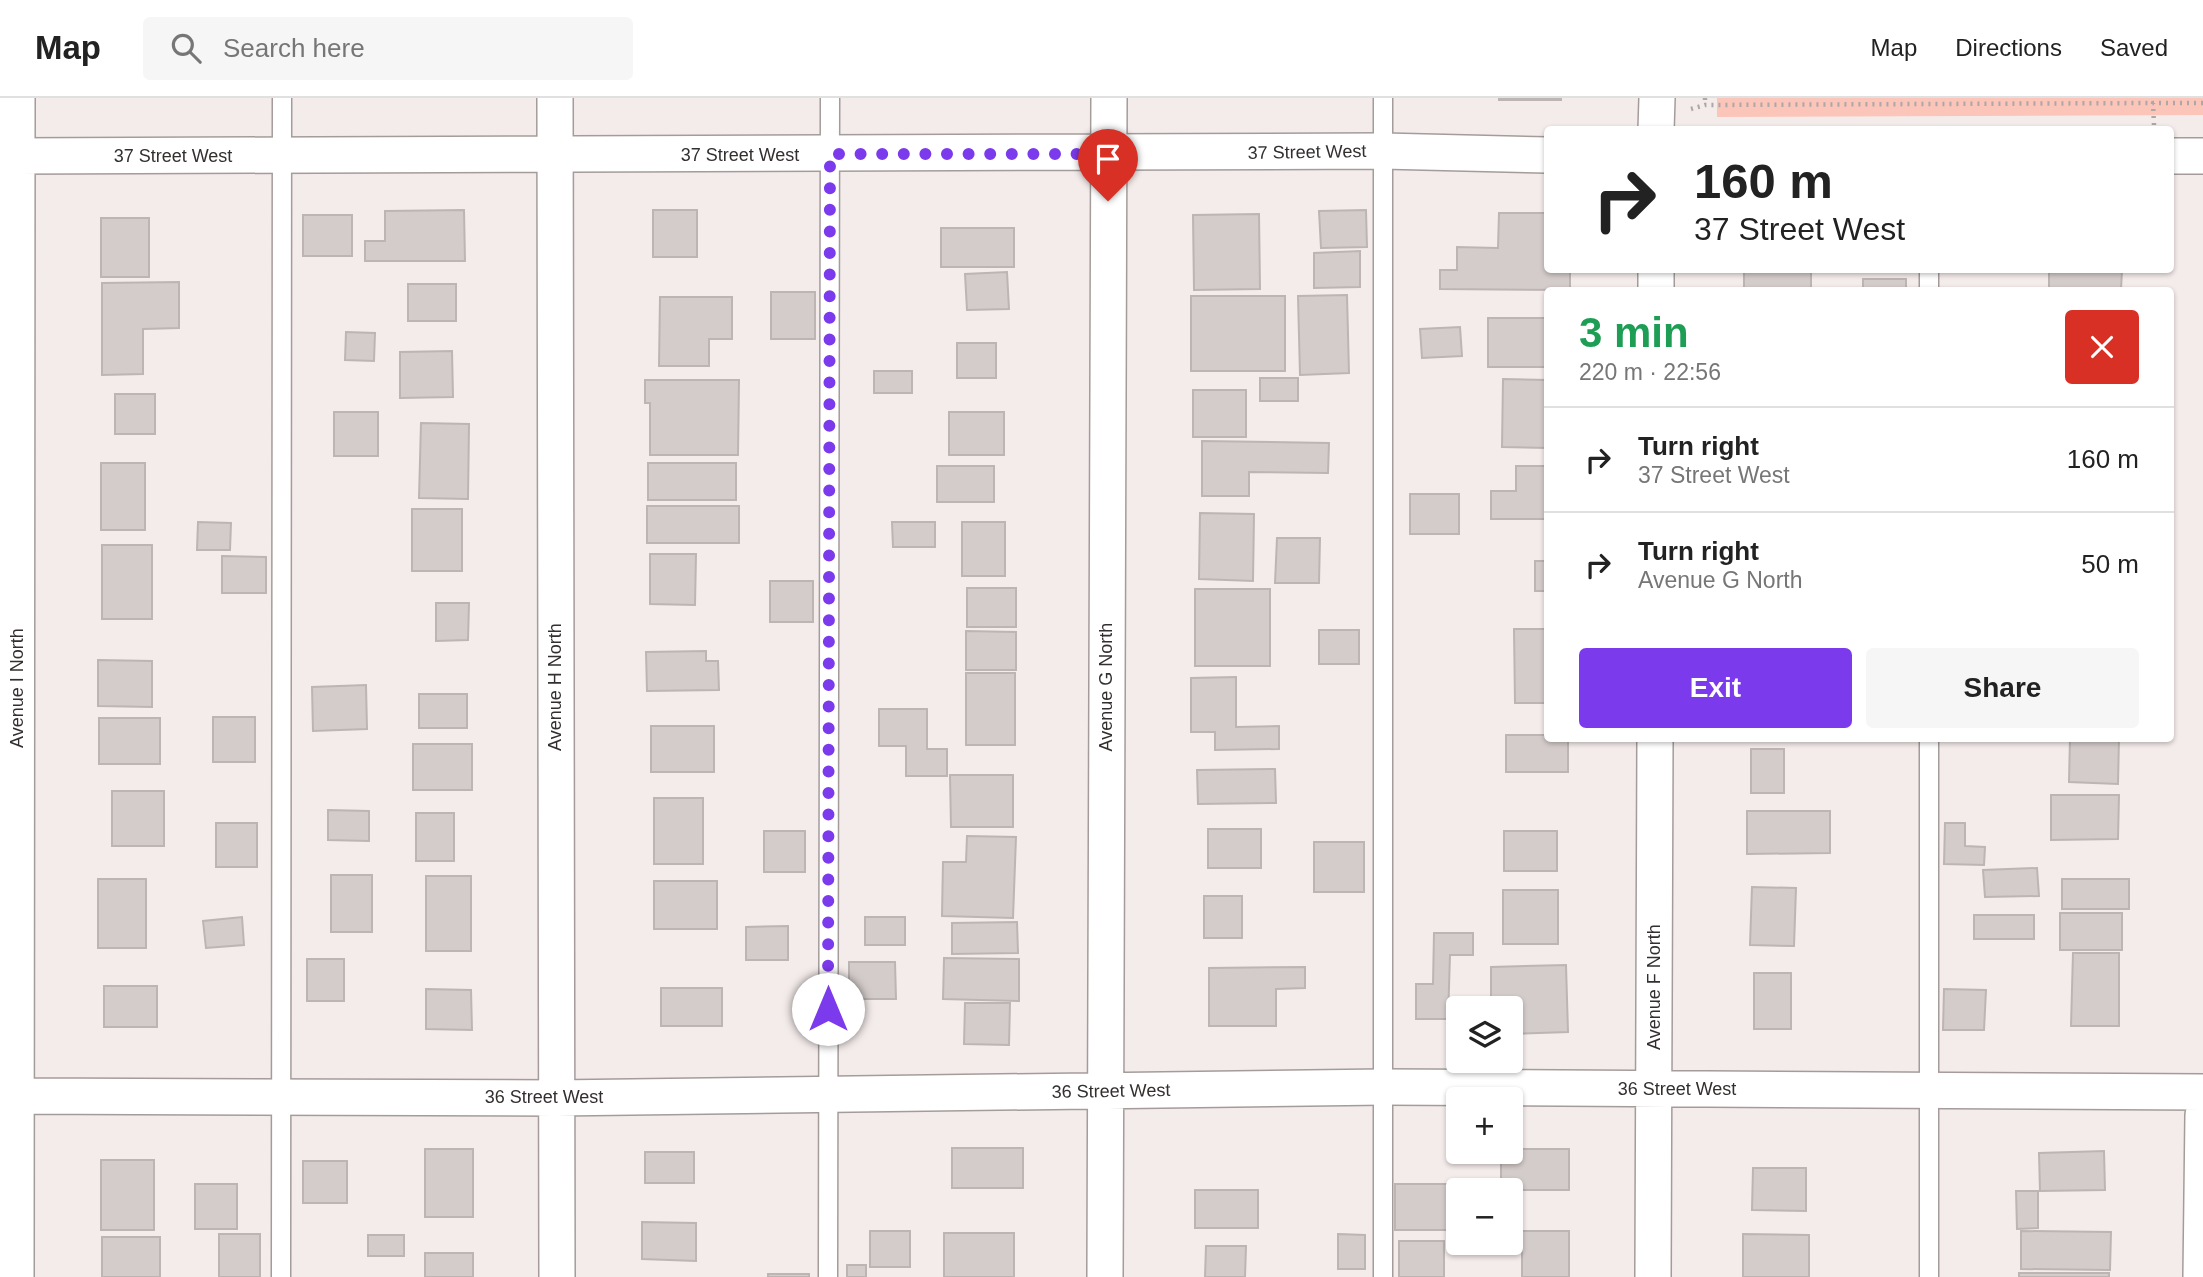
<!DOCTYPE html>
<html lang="en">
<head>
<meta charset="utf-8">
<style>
  :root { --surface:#fff; --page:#f6f6f6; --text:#222; --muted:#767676; --line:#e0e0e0; --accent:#7c3aed }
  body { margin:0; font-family:Arial,sans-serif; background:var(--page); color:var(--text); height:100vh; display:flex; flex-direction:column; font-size:26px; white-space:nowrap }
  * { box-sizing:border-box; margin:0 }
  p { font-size:23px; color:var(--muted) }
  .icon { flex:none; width:38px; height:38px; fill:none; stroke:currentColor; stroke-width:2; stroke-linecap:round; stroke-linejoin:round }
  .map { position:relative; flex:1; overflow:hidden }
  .details { position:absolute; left:1544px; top:189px; width:630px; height:455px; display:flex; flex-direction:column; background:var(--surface); border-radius:7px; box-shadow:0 2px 5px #0004 }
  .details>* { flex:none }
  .hud { position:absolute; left:1544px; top:28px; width:630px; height:147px; border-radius:7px; box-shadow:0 2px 5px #0004; background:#fff; color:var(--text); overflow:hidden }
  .controls { position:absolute; left:1446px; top:898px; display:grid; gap:14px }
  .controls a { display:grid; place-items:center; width:77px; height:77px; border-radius:7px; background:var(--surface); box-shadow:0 2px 5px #0004; font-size:35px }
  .pin { position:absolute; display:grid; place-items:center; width:60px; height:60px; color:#fff; margin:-72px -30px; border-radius:50% 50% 50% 0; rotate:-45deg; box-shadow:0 0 7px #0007 }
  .pin .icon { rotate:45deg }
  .me { position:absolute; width:77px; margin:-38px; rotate:0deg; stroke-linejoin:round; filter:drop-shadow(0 0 5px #0008) }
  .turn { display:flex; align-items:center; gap:24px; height:147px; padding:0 35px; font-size:32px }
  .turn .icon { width:91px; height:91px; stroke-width:2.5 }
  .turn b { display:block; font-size:49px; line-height:60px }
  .round { display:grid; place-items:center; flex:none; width:74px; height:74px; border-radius:7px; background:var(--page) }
  .head { display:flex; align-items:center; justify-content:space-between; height:119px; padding:0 35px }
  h1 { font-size:42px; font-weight:600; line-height:52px; color:#1e9e55 }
  .cta { display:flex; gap:14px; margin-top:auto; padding:14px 35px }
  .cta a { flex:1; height:80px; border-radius:7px; background:var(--accent); color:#fff; font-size:28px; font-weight:600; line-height:80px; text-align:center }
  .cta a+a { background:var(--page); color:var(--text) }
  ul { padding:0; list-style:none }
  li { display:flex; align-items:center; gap:21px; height:105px; padding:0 35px; border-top:2px solid var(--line) }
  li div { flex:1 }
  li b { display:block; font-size:26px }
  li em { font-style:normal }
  header { display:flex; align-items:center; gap:42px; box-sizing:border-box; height:98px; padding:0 35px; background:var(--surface); border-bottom:2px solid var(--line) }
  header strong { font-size:33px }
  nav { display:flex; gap:38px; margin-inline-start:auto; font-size:24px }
  .search { width:490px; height:63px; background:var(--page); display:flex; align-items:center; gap:18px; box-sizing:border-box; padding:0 24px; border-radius:7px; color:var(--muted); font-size:26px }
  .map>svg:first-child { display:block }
  .green { fill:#fbc5ba }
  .building { fill:#d4cccb; stroke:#bcb5b3; stroke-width:2 }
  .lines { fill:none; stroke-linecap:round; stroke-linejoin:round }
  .lane-casing { stroke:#a49c9b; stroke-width:21 }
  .street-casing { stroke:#a49c9b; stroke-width:38 }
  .path { stroke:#ada7a6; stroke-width:4.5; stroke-dasharray:2 5; stroke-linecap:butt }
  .lane { stroke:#fff; stroke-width:18 }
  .street { stroke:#fff; stroke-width:35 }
  .route { stroke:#7c3aed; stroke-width:12; stroke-dasharray:0 21.6 }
  .labels { text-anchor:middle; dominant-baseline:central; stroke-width:7; stroke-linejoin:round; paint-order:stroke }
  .street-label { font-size:18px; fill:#322f2e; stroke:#fff }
</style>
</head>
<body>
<header>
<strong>Map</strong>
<div class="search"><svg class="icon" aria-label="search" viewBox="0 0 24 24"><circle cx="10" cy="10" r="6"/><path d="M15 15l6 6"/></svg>Search here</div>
<nav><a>Map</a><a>Directions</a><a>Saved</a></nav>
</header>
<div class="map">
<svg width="2203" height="1179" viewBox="0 0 2203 1179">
  <rect width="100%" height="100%" fill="#f4eceb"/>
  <path class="green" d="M1717,0h486v17l-486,2z"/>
  <path class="building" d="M1499,0h62v2h-62z
    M464,112l1,51h-100v-20h20v-30z
    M653,112h44v47h-44z
    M1366,112l1,37 -46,1 -2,-37z
    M1499,115h48v57h23v20l-130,-1v-19h17v-23l41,1z
    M1259,116l1,75 -66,1 -1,-75z
    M303,117h49v41h-49z
    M101,120h48v59h-48z
    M941,130h73v39h-73z
    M1360,153v36l-46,1v-35z
    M1744,172h67v20h-67z
    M2049,172h73l-1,20h-72z
    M1007,174l2,37 -42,1 -2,-36z
    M1863,181h43v11h-43z
    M179,184v46l-36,1v45l-41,1v-92z
    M408,186h48v37h-48z
    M771,194h44v47h-44z
    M1347,197l2,78 -49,2 -2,-79z
    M1191,198h94v75h-94z
    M660,199h72v42h-23v27h-50z
    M1488,220h59v49h-59z
    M1460,229l2,29 -40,2 -2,-29z
    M346,234l29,1 -1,28 -29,-1z
    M957,245h39v35h-39z
    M452,253l1,46 -53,1v-46z
    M874,273h38v22h-38z
    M1260,280h38v23h-38z
    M1503,281l44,1v68l-45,-1z
    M645,282h94l-1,75h-88v-52h-5z
    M1193,292h53v47h-53z
    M115,296h40v40h-40z
    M334,314h44v44h-44z
    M949,314h55v43h-55z
    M421,325l48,1 -1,75 -49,-1z
    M1202,343l127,2 -1,30 -79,-1v24h-47z
    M101,365h44v67h-44z
    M648,365h88v37h-88z
    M937,368h57v36h-57z
    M1516,368h31v53h-56v-28h25z
    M1410,396h49v40h-49z
    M647,408h92v37h-92z
    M412,411h50v62h-50z
    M1200,415l54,1 -1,67 -54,-2z
    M198,424l33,1 -1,27h-33z
    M892,424h43v25h-42z
    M962,424h43v54h-43z
    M1277,440h43l-1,45h-44z
    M102,447h50v74h-50z
    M650,456h46l-1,51 -45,-1z
    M222,458l44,1v36h-44z
    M1535,463h12v30h-12z
    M770,483h43v41h-43z
    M967,490h49v39h-49z
    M1195,491h75v77h-75z
    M436,505h33l-1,37 -32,1z
    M1514,531h33v74h-32z
    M1319,532h40v34h-40z
    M966,533l50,1v38h-50z
    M706,553v10h12l1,29 -72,1 -1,-39z
    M98,562l54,1v46l-54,-1z
    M966,575h49v72h-49z
    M1236,579v50l43,-1v23l-64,1v-18h-24v-54z
    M366,587l1,44 -54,2 -1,-44z
    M419,596h48v34h-48z
    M879,611h48v40h20v27h-41v-30h-27z
    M213,619h42v45h-42z
    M99,620h61v46h-61z
    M651,628h63v46h-63z
    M1506,637h41v3h21v34h-62z
    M2070,640h49l-1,46 -49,-2z
    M413,646h59v46h-59z
    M1751,651h33v44h-33z
    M1275,671l1,34 -78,1 -1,-34z
    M950,677h63v52h-62z
    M112,693h52v55h-52z
    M2051,697h68l-1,44 -67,1z
    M654,700h49v66h-49z
    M328,712l41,1v30l-41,-1z
    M1747,713h83v42l-83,1z
    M416,715h38v48h-38z
    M216,725h41v44h-41z
    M1945,725h20v23l20,1 -1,18 -40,-1z
    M1208,731h53v39h-53z
    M764,733h41v41h-41z
    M1504,733h53v40h-53z
    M967,738l49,1 -3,81 -71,-2 1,-54h23z
    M1314,744h50v50h-50z
    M2037,770l2,28 -54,1 -2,-27z
    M331,777h41v57h-41z
    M426,778h45v75h-45z
    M98,781h48v69h-48z
    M2062,781h67v30h-67z
    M654,783h63v48h-63z
    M1752,789l44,1 -2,58 -44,-1z
    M1503,792h55v54h-55z
    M1204,798h38v42h-38z
    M2060,815h62v37h-62z
    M1974,817h60v24h-60z
    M242,819l2,28 -38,3 -3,-27z
    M865,819h40v28h-40z
    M1017,824l1,31 -66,1v-31z
    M788,828v34h-42v-33z
    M1434,835h39v22h-23l-2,64h-32v-35h17z
    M2073,855h46v73h-48z
    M944,860l75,1v42l-76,-2z
    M307,861h37v42h-37z
    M849,864h46l1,37h-47z
    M1566,867l2,67 -58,2v-26h-19v-41z
    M1305,869v21l-29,1v37h-67v-58z
    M1754,875h37v56h-37z
    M104,888h53v41h-53z
    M661,890h61v38h-61z
    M426,891l45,1 1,40 -46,-1z
    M1944,891l42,1 -2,40h-41z
    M965,905h45l-1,42 -45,-1z
    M952,1050h71v40h-71z
    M425,1051h48v68h-48z
    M1510,1051h59v41h-68v-38h9z
    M2104,1053l1,39 -65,1 -1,-38z
    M645,1054h49v31h-49z
    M101,1062h53v70h-53z
    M303,1063h44v42h-44z
    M1753,1070h53v43l-54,-1z
    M195,1086h42v45h-42z
    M1395,1086h58v46h-58z
    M1195,1092h63v38h-63z
    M2016,1093h22v37l-21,1z
    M642,1124l54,1v38l-54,-2z
    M870,1133h40v36h-40z
    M1522,1133h47v46h-47z
    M2021,1133l90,1 -1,38 -89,-1z
    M944,1135h70v44h-70z
    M219,1136h41v43h-41z
    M1338,1136l27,1v34h-27z
    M1743,1136l66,1v42h-66z
    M368,1137h36v21h-36z
    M102,1139h58v40h-58z
    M1399,1143h45v36h-45z
    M1206,1148h40l-1,31h-40z
    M425,1155h48v24h-48z
    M847,1167h19v12h-19z
    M2019,1175h90v4h-90z
    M768,1176h41v3h-41z"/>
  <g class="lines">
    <defs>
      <path id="lane" d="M1929,192v-20
        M1929,640v539
        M281,1179l1,-1179
        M828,1179l2,-1179
        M1383,1179v-1179"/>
      <path id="street" d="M555,0l2,1179
        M1656,32l1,-32
        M16,58l1367,-5 164,4
        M2170,58h33
        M1656,172v20
        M18,998l538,2 828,-11 819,5
        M16,1179l1,-1179
        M1105,1179l4,-1179
        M1653,1179l2,-539
        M2201,1179l2,-162"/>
    </defs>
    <use href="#lane" class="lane-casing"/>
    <use href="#street" class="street-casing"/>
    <path class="path" d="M1705,0v7
      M1691,11l14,-4 448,-2
      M2154,27l-1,-22h50"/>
    <use href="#lane" class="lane"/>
    <use href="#street" class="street"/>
  </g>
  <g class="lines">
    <path class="route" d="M828,911l2,-855h279l-1,47"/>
  </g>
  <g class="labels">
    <g class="street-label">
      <text transform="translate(1307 54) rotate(-1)">37 Street West</text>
      <text x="740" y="57">37 Street West</text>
      <text x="173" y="58">37 Street West</text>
      <text transform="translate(555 589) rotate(-90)">Avenue H North</text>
      <text transform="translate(1106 589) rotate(-90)">Avenue G North</text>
      <text transform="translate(17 590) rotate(-90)">Avenue I North</text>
      <text transform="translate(1654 889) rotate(-90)">Avenue F North</text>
      <text x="1677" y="991">36 Street West</text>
      <text transform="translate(1111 993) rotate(-1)">36 Street West</text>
      <text x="544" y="999">36 Street West</text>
    </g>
  </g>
</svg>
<div class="controls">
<a><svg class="icon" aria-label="layers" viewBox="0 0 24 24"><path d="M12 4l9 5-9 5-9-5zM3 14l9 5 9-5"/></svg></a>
<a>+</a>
<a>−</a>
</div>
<div class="pin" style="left:1108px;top:103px;background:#d93025"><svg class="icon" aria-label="arrive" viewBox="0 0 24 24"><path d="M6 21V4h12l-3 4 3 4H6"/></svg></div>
<svg class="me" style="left:828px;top:911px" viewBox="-20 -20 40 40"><circle r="19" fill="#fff"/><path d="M0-13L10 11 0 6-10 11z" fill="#7c3aed"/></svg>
<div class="hud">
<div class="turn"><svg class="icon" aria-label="right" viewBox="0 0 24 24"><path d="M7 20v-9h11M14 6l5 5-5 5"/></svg><div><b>160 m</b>37 Street West</div></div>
</div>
<section class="details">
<div class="head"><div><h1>3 min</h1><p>220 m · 22:56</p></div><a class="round" style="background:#d93025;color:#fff"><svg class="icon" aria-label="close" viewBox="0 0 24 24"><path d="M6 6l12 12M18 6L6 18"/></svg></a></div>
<ul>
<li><svg class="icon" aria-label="right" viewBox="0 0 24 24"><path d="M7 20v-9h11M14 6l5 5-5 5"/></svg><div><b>Turn right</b><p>37 Street West</p></div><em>160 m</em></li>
<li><svg class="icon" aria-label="right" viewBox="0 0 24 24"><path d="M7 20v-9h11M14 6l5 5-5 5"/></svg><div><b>Turn right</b><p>Avenue G North</p></div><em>50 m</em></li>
</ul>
<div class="cta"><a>Exit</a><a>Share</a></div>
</section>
</div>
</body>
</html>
